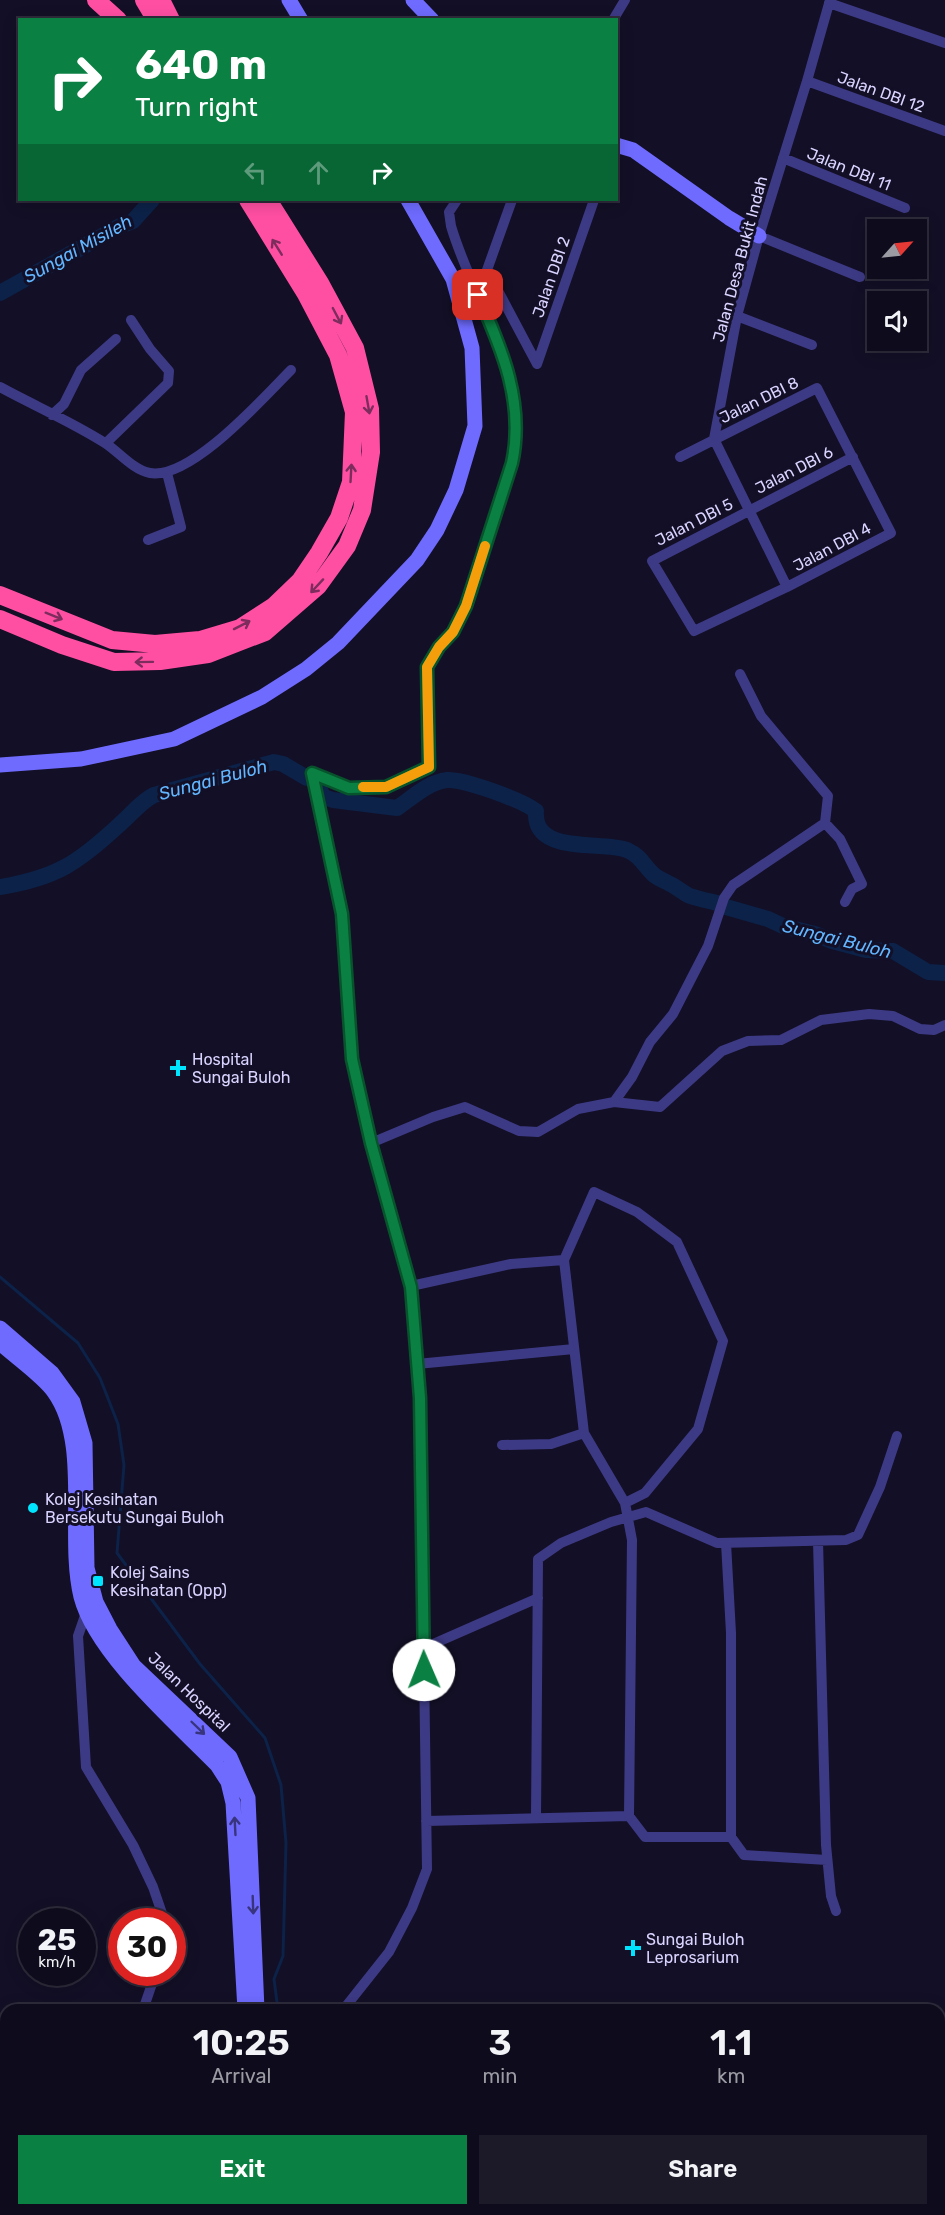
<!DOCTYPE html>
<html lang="en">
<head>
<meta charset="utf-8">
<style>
  :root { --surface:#0e0b1c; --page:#1c1929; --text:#f1f3f6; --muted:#9b9ba3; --line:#2e2b3b; --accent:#0b8043 }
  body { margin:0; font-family:Rubik,sans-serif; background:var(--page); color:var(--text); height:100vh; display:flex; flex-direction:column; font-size:22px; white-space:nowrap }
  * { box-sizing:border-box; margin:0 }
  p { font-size:20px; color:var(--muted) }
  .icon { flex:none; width:33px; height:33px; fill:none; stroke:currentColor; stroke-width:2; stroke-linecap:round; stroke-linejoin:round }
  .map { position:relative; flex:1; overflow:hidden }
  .details { position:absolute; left:0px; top:2004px; width:945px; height:212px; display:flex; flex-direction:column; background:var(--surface); border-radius:18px 18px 0 0; box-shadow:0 3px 15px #0003,0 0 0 2px var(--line) }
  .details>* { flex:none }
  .hud { position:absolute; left:18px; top:18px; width:600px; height:183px; border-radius:0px; box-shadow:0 3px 15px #0003,0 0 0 2px var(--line); background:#0b8043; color:#fff; overflow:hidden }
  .needle { width:39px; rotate:63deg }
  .fabs { position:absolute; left:867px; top:219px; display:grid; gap:12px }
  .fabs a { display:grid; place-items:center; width:60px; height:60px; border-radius:0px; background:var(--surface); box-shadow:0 3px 15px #0003,0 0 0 2px var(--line); font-size:30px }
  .speed { position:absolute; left:18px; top:1908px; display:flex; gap:12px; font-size:30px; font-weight:700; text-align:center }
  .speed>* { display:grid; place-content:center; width:78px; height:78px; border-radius:50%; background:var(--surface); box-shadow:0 3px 15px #0003,0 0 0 2px var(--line); line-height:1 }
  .speed small { font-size:15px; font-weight:400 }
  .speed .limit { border:9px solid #d22; background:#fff; color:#111 }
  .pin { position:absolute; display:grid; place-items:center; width:51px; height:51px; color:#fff; margin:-26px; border-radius:12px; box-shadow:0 3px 9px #0006 }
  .me { position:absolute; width:66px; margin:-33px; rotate:359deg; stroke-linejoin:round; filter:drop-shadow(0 0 4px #0008) }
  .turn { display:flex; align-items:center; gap:21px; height:126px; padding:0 18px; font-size:27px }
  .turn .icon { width:78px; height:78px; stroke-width:2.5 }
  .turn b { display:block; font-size:42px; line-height:51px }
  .lanes { display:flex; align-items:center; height:57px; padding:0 18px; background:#0003; justify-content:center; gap:30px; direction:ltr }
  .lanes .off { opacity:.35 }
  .eta { display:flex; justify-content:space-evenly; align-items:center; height:102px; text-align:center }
  .eta b { font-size:36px; font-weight:600; line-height:42px }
  .button { display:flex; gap:12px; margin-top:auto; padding:12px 18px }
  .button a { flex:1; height:69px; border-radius:0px; background:var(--accent); color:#fff; font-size:24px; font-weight:600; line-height:69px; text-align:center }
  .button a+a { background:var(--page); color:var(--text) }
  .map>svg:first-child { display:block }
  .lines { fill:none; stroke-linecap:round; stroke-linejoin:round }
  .stream { stroke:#0c2248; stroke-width:3 }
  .river { stroke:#0c2248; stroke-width:16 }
  .street { stroke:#3d3a85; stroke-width:10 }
  .secondary { stroke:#6f6bff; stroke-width:15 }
  .highway { stroke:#ff4fa3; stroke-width:18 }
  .oneway { stroke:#7d2c5e }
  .oneway2 { stroke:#38347d }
  .route-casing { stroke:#07532c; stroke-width:15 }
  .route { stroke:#0b8043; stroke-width:10 }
  .slow { stroke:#f59e0b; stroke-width:10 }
  .poi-dot { fill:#00e5ff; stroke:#130f26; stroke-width:2 }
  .labels { text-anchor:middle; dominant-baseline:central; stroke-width:6; stroke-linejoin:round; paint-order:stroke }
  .street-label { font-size:16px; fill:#d9d4ff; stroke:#130f26 }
  .poi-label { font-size:16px; fill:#d9d4ff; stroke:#130f26; text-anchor:start }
  .water-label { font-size:18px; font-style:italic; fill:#62b6ff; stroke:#130f26 }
</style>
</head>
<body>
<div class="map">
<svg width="945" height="2215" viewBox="0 0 945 2215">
  <rect width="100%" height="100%" fill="#130f26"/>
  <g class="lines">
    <path class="stream" d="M0,1277l78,66 22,35 18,46 6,41 -7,88 83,111 65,74 16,47 5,58 -3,113 -9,23 4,31
      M302,2210l1,5"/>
    <path class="river" d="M0,293l120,-67 13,-5 19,-21
      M319,789l5,8 9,3 64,8c15,-10 31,-26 50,-28 17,-1 75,20 89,31 -3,45 66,29 91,39 15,7 16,15 27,25 5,4 11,6 16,9 7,3 13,9 20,12 9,3 19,5 27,7
      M0,887c56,-9 78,-24 119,-62 12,-10 21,-23 35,-30l120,-33 9,2 24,14
      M726,907l42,12 15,7 32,8 17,7 34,9 27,1 35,21 17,1"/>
    <path class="street" d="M829,3l116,40
      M613,20l12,-20
      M807,81l138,50
      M783,158l122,50
      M512,200l-25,70 50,94
      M759,236l101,41
      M737,316l75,29
      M537,364l57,-164
      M0,387c35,19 72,35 105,56 14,9 28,27 45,30 41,7 114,-76 141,-103
      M52,415l12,-11 17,-34 35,-31
      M106,443l62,-60 1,-12 -19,-22 -19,-29
      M680,457l137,-69 74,145 -104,54 -93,44 -42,-70 201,-104
      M148,540l33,-13 -14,-54
      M787,587l-73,-148 23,-123 22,-80 48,-155 23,-81
      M312,773l30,141 10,146 19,83 40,143 9,112 7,471 -15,39 -23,44 -46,58
      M312,773l37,15 37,-1 43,-20 -2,-100 12,-20 14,-15 13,-26 46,-143c3,-14 6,-27 5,-41 -4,-70 -47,-131 -66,-196l-2,-14 8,-12
      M825,823l15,16 22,45 -10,5 -7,13
      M614,1102l18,-25 18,-35 23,-28 35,-68 16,-48 9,-13 92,-62 3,-27 -67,-80 -21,-42
      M371,1143l62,-26 32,-10 54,24 19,1 40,-23 36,-7 46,5 62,-56 26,-10 33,-1 40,-20 48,-6 24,2 27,13 14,1 11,-5
      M411,1286l100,-22 53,-4
      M417,1364l157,-15
      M502,1445l49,-1 33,-11
      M625,1503l20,-10 53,-64 25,-88 -46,-99 -40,-30 -43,-20 -30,68 20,173 41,70 7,37 -3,276
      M818,1541l8,304 5,51 5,15
      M726,1543l5,90v204
      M87,1610l-9,26 8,131 47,78 20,42 12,35
      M424,1648l114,-50
      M536,1818l2,-259 23,-16 50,-21 35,-10 71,31 129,-3 12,-5 22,-48 17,-51
      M426,1821l203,-5 16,21h86l13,18 83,5
      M143,2010l13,-38"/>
    <path class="secondary" d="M289,0l12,20
      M413,0l19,20
      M616,145l17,5 96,68 30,18
      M0,765l81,-6 93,-20 88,-42 44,-28 32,-26 79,-83 20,-30 19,-40 19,-64 -3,-78 -19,-69 -45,-79
      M0,1328l52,45 21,29 12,41 2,125 9,34 14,27 24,37 96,91 18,41 9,212
      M0,1343c14,13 44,34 54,49 37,51 12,144 27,205 15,57 95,126 136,168l11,17 5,21 12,207
      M245,2215l1,-5
      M256,2215l1,-5"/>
    <path class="highway" d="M96,0l22,20
      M144,0l12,20
      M161,0l10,20
      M0,595l112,45 43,4 45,-4 40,-12 34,-22 26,-25 19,-28 20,-35 12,-36 3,-70 -16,-57 -32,-61 -58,-94
      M0,619l62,26 52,17 46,-1 48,-7 57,-22 53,-46 29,-40 15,-36 9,-58 -1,-43 -15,-61 -35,-65 -52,-83"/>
  </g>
  <defs><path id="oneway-shaft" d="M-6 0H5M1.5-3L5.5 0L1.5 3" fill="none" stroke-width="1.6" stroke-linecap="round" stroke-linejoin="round" transform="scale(1.5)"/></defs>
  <g class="oneway">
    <use href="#oneway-shaft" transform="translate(277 247) rotate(-122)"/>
    <use href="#oneway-shaft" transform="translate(337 316) rotate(62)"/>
    <use href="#oneway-shaft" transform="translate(368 405) rotate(80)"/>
    <use href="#oneway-shaft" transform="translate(351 473) rotate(-87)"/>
    <use href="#oneway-shaft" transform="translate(317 586) rotate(133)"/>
    <use href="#oneway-shaft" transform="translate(54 616) rotate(22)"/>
    <use href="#oneway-shaft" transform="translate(242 625) rotate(-27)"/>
    <use href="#oneway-shaft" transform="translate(144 662) rotate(179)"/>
  </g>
  <g class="oneway2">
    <use href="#oneway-shaft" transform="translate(198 1728) rotate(44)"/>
    <use href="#oneway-shaft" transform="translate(235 1826) rotate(-93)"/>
    <use href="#oneway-shaft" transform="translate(253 1905) rotate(88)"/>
  </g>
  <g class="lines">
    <defs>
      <path id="route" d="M424,1670l-4,-272 -9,-111 -40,-144 -19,-84 -10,-145 -30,-141 37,15 37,-1 43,-20 -2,-100 12,-20 14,-15 13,-26 46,-143c13,-60 -10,-114 -34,-168"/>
    </defs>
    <use href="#route" class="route-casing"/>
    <use href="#route" class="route"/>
    <path class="slow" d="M363,787h23l43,-20 -2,-100 12,-20 14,-15 13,-26 19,-60"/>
  </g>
  <g class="poi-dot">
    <path d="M175 1059h6v6h6v6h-6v6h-6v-6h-6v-6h6z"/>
    <circle cx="33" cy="1508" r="6"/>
    <rect x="92" y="1575" width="12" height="12" rx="3"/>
    <path d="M630 1939h6v6h6v6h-6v6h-6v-6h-6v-6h6z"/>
  </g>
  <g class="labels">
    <g class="street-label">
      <text transform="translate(881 92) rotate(20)">Jalan DBI 12</text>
      <text transform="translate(849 169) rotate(22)">Jalan DBI 11</text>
      <text transform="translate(740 259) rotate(-75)">Jalan Desa Bukit Indah</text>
      <text transform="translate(551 277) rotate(-71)">Jalan DBI 2</text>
      <text transform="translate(759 400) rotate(-26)">Jalan DBI 8</text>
      <text transform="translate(794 470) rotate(-27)">Jalan DBI 6</text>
      <text transform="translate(694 522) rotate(-27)">Jalan DBI 5</text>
      <text transform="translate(832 547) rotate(-28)">Jalan DBI 4</text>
      <text transform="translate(189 1692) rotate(44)">Jalan Hospital</text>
    </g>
    <g class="poi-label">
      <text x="192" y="1059">Hospital<tspan x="192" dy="18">Sungai Buloh</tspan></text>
      <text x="45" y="1499">Kolej Kesihatan<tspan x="45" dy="18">Bersekutu Sungai Buloh</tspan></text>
      <text x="110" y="1572">Kolej Sains<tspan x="110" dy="18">Kesihatan (Opp)</tspan></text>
      <text x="646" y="1939">Sungai Buloh<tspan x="646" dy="18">Leprosarium</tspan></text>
    </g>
    <g class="water-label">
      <text transform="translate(78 249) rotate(-29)">Sungai Misileh</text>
      <text transform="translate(213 780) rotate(-15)">Sungai Buloh</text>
      <text transform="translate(837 939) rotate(14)">Sungai Buloh</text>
    </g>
  </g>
</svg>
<div class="fabs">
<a><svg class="needle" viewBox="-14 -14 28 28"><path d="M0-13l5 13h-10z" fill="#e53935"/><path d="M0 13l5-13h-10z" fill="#9b9ba3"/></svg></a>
<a><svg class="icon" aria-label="sound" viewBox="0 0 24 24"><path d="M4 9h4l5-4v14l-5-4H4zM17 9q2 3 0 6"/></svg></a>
</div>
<div class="speed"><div>25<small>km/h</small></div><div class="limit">30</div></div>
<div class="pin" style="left:478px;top:295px;background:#d93025"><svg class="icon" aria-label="arrive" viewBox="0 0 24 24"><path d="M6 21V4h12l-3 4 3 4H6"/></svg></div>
<svg class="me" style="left:424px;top:1670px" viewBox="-20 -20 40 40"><circle r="19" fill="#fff"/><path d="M0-13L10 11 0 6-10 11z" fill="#0b8043"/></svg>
<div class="hud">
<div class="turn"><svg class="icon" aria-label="right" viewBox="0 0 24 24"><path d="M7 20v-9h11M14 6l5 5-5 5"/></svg><div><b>640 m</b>Turn right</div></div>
<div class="lanes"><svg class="icon off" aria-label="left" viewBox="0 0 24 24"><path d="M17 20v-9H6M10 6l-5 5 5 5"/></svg><svg class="icon off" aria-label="ahead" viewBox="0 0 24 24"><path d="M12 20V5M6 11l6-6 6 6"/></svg><svg class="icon" aria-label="right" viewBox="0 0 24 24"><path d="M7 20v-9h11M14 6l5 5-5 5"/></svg></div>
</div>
<section class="details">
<div class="eta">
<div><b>10:25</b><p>Arrival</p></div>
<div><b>3</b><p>min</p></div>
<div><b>1.1</b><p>km</p></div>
</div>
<div class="button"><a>Exit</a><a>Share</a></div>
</section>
</div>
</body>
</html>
